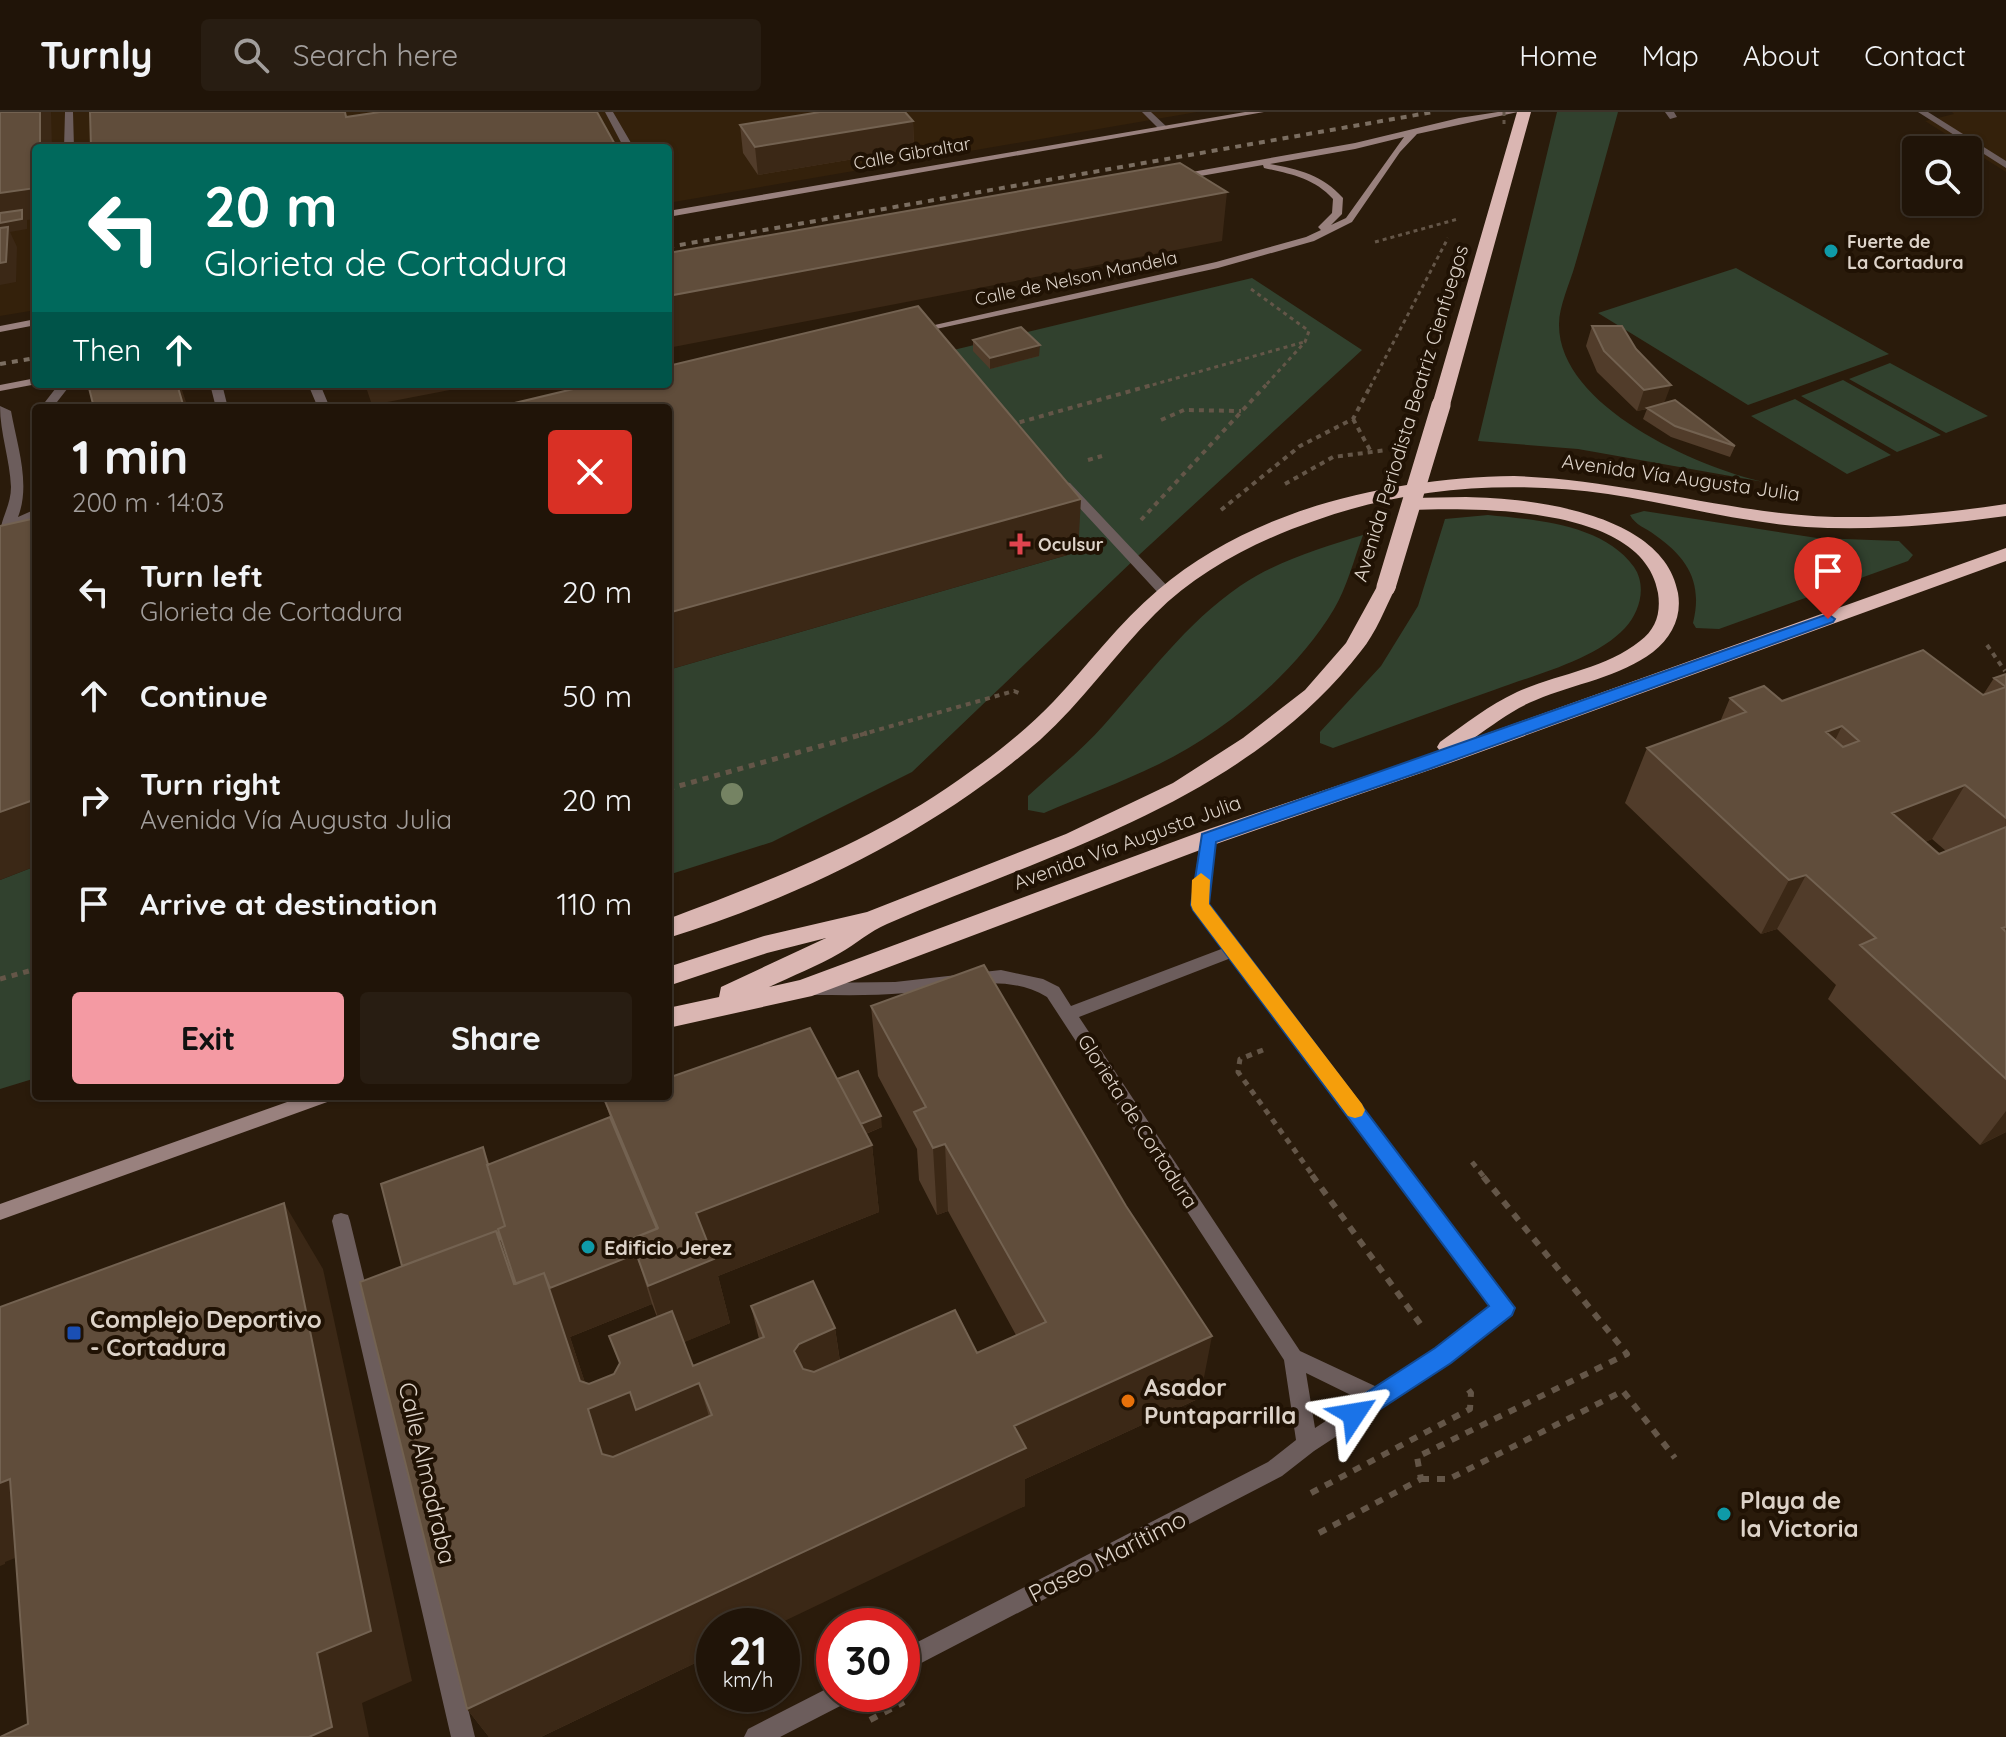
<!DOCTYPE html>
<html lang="en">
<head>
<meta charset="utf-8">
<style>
  :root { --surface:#201408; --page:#281d12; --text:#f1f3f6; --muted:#a29e9c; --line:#3d3329; --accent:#f49aa3 }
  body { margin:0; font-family:Quicksand,sans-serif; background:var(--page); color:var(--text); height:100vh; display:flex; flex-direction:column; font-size:30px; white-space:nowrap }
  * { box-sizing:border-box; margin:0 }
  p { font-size:26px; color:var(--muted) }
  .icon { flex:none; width:44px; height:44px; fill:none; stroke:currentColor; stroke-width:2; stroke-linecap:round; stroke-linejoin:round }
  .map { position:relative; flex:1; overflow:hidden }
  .panel { position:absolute; left:32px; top:292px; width:640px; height:696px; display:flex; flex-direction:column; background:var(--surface); border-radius:8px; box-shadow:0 2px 6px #0004,0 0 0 2px var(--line) }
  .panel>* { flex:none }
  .top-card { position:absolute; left:32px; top:32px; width:640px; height:244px; border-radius:8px; box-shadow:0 2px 6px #0004,0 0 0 2px var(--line); background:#00695c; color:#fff; overflow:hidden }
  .fabs { position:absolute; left:1902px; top:24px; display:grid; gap:16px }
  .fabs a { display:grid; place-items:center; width:80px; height:80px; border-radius:8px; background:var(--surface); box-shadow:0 2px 6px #0004,0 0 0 2px var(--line); font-size:40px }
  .speed { position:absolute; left:696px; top:1496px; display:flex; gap:16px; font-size:40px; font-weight:700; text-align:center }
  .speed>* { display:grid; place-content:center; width:104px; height:104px; border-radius:50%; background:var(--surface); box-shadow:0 2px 6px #0004,0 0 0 2px var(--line); line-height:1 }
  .speed small { font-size:20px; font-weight:400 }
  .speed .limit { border:12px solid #d22; background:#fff; color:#111 }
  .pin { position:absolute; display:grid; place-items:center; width:68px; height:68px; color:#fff; margin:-82px -34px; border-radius:50% 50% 50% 0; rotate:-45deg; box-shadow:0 0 8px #0007 }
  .pin .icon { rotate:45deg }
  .me { position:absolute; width:88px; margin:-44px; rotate:57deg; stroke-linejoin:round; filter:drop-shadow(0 0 6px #0008) }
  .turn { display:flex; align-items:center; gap:28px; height:168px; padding:0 40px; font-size:36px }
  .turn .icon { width:104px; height:104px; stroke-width:2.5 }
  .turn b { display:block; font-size:56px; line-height:68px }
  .then { display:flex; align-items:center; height:76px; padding:0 40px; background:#0003; gap:16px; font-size:30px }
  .round { display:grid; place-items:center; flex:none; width:84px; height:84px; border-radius:8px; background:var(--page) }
  .headline { display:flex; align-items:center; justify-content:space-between; height:136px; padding:0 40px }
  h1 { font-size:48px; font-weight:700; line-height:60px }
  .action { display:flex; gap:16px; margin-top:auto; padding:16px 40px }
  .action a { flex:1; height:92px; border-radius:8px; background:var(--accent); color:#111; font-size:32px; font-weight:700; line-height:92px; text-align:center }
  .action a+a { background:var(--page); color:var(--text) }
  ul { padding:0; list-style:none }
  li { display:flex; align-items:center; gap:24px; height:104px; padding:0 40px }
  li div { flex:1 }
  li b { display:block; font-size:30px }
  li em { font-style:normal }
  header { display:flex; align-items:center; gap:48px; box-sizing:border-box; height:112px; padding:0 40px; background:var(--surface); border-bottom:2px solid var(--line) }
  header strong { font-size:38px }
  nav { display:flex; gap:44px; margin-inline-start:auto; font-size:28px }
  .search { width:560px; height:72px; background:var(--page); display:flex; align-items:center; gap:20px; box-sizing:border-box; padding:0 28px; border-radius:8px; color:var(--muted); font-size:30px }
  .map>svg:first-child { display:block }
  .built { fill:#34210b }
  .green { fill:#31412e }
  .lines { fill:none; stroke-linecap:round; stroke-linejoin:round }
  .path-far3 { stroke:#645648; stroke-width:3; stroke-dasharray:4 4; stroke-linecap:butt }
  .path-far2 { stroke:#645648; stroke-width:4; stroke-dasharray:5 5; stroke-linecap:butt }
  .path-far1 { stroke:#645648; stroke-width:5; stroke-dasharray:6 6; stroke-linecap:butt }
  .path { stroke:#645648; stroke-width:6; stroke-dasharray:8 8; stroke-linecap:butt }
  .lane { fill:#6c5d5c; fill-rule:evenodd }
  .street { fill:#6c5d5c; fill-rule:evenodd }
  .secondary { fill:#99817e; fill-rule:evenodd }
  .highway { fill:#dab6b2; fill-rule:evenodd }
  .rail { stroke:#7b6e61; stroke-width:4; stroke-dasharray:6 6; stroke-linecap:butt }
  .path-bridge { stroke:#645648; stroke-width:3; stroke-dasharray:4 4; stroke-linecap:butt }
  .highway-bridge { stroke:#dab6b2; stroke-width:19 }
  .tree { fill:#758363 }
  .wall { fill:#513c2a; fill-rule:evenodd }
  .shaded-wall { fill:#3b2816 }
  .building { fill:#604d3b; stroke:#736251; stroke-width:2; fill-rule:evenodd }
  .route { fill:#1a73e8; stroke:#114b97; stroke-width:2 }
  .slow { fill:#f59e0b }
  .culture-dot { fill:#0f9aa8; stroke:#201204; stroke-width:3 }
  .health-dot { fill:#e0444e; stroke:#201204; stroke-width:3 }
  .transit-dot { fill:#1a4fb4; stroke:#201204; stroke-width:3 }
  .food-dot { fill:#e8710a; stroke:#201204; stroke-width:3 }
  .labels { text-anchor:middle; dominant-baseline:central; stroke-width:8; stroke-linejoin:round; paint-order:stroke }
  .far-street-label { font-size:18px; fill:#ddd3c9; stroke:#201204 }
  .far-poi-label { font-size:18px; font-weight:bold; fill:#ddd3c9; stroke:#201204; text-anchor:start }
  .street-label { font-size:20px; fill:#ddd3c9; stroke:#201204 }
  .poi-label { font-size:20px; font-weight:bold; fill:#ddd3c9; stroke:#201204; text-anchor:start }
  .near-poi-label { font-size:24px; font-weight:bold; fill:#ddd3c9; stroke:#201204; text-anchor:start }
  .near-street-label { font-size:24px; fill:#ddd3c9; stroke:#201204 }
</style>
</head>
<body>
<header>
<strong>Turnly</strong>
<div class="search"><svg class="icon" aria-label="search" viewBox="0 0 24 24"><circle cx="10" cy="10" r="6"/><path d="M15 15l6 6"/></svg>Search here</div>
<nav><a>Home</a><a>Map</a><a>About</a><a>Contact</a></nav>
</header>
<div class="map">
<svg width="2006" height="1625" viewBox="0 0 2006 1625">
  <rect width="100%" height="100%" fill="#2a1b0b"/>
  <path class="built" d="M0,0h1197l-529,91v-55h-632v162l-36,6z
    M1952,0h54v60l-81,-51 29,-7z"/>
  <path class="green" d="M1557,0h61c-14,51 -28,102 -43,153 -5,18 -16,41 -16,59 -1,82 138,143 205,158l-186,-33 -100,-8z
    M1736,156l153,86 -141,51 -150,-92z
    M1252,166l110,72 -223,205 -227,217 -140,70 -104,33v-205l410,-118 -158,-194z
    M1890,251l98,53 -42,17 -97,-54z
    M1843,268l98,55 -44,17 -96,-56z
    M1795,287l96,56 -44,19 -96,-58z
    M1644,399l173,27 82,3 14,14 -5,6 -189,68 -23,-1 -3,-5c10,-40 -5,-65 -38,-88 -9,-7 -20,-10 -25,-20z
    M1488,403c48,5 115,9 146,52 13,19 6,45 -9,61 -30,32 -91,47 -131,62 -54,19 -107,38 -161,58l-13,-5v-11l61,-66 37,-60 27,-87z
    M1363,423c-9,24 -16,52 -29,74 -38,64 -110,124 -177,156 -37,18 -76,32 -113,48l-16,-3v-14c25,-23 53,-45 76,-71 43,-48 82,-102 136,-139 37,-25 81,-38 123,-51z
    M36,754v212l-36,11v-209z"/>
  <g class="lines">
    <path class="path-far3" d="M1375,130l83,-23
      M1251,177l58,42 -4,11 -41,45
      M1145,275l159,-45
      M1370,275l78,-149"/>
    <path class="path-far2" d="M1353,307l17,31
      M1161,308l23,-10 57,1
      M1010,313l142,-40
      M1088,348l14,-4
      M1285,372l48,-27 54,-7
      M1221,398l79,-64 53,-27 18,-34
      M1141,408l125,-135
      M1987,533l18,26
      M860,623l154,-44 7,3"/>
    <path class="path-far1" d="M668,677l199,-56
      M0,867l36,-10
      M1263,938l-23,9 -2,13 76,105
      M1472,1050l12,15"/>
    <path class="path" d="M1312,1063l109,150
      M1421,1367h28l174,-88 52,67
      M1311,1381l159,-84 1,-16 -6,-8
      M1319,1421l102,-54 -4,-22 210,-103 -145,-179
      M870,1608l34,-18"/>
    <path class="lane" d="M1665,0h9l3,5 -7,2z"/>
    <path class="street" d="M65,0h8l1,36h-10z
      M605,0h8l21,36h-10z
      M1142,0h9l17,16 -8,2z
      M1918,0h10l78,49v7z
      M59,272h12l-14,18 1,6h-12l-1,-6z
      M210,272h12l6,24h-12z
      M308,272h12l10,24h-12z
      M0,294l11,5c6,34 20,73 7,106l18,-8v9l-36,18c0,-17 11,-30 11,-49 -1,-27 -11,-54 -11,-81z
      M1066,370l4,1 101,107v6h-10l-99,-107 -2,-3z
      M1208,721l8,5 -8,66 306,404 -3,6 -61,48 -136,89 -32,25 -380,197v-23l366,-188 28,-22 -12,-80 -237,-363c-44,-26 -93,-8 -141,-4 -31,3 -63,2 -94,2l-6,-1 -2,-5 2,-5 6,-1 83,-1 106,-12 42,9 16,8 12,19 153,-58 -32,-43 8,-67zM1231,846l260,348 -55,44 -59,37 -77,-36 -221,-334zM1306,1261l53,26 -44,29z
      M341,1101l7,2 2,6 125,516h-24l-119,-516 2,-6z
      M834,1573v9h17l-3,8 -68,35h-36l4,-8z"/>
    <path class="secondary" d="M1245,0h19l-596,105v-6z
      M1498,0h20l-101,22 -17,18 -48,70 -38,19 -96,27 -305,66 -5,-3 308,-69 90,-25 15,-7 -3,-3 14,-14 1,-14c-19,-21 -43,-25 -69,-31l-1,-3 -85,15 -3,-1v-4l180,-32 104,-25zM1404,25l-58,81 -15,7 11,-11 1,-16c-20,-23 -45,-29 -73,-34l85,-15z
      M36,207v6l-36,7v-6z
      M36,266l1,6 -37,7v-6z
      M304,984h29l-3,5 -330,119v-16z"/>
    <path class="highway" d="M1517,0h14l-81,293 -3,4h-12l-3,-4z
      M1514,364c91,3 177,26 266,37 76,9 152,2 226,-9v12c-66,9 -133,15 -200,11 -67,-5 -132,-23 -198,-33 -99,-14 -200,-7 -294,27 -58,20 -115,49 -159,93 -40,40 -73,88 -115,126 -105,91 -240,157 -372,198v-19c106,-40 211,-80 303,-148 30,-21 58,-44 83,-70 35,-37 65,-78 104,-111 96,-82 233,-112 356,-114z
      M1466,385c65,1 198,16 212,96 4,24 -6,44 -25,59 -33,25 -79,32 -117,48 -23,9 -42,24 -62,38l532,-190v13l-556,202 -234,81 -404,152 -144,32v-20l51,-11 2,-10 105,-49 -59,15 -99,33v-19l96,-31 103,-24 199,-78 107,-51 70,-45 62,-48 41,-47 33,-60h14l3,4c-11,21 -20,46 -35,64 -116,150 -308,201 -474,273 -17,7 -31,20 -47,29 -22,13 -48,23 -71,34l31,-7 400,-148 240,-81 -3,-4 3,-5c25,-18 49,-37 77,-50 40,-18 88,-23 123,-51 16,-12 21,-28 18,-48 -14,-88 -182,-85 -247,-83l-9,-6 9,-6z"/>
    <path class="rail" d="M668,135l765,-135
      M0,252l36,-6"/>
    <path class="path-bridge" d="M1504,0v14"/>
    <path class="highway-bridge" d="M1386,475l55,-182"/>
  </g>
  <circle class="tree" cx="732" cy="682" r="11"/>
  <path class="wall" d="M913,9l1,28 -156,26 -15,-22 -3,-28z
    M1592,214l72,78 71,42 -5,11 -59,-20 -28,-18 4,-10 -10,2 -40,-39 -11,-26z
    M973,228l66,16 -49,13 -17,-18z
    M2006,562v458l-26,13 -152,-146 8,-14 -59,-56 -16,5 -136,-131 22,-55 73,-26 10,-24 52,3 201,-6 11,-17zM1932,727l14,12 -7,3 -14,-12z
    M871,894l329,392 -175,81v27l-311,120v28l-173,83h-52l-22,-28 -65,-443 88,-102 120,-47 -5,-16 232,-22 45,48 -16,7 6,11 7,67 -161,64 12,47 -46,19 9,24 66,-27 -8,-33 84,22 5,33 137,-8 39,-18 -68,-124 -11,4 -18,-35 -2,-31 -39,-73zM652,1192l5,13 -43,57 -25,10 -4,-1 -15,-46z"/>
  <path class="shaded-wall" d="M40,0h11l1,36h-12z
    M913,9l1,28 -156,26 -3,-28z
    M36,76v31l-9,1v9l-17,3 7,15 -1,35 -16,3v-92z
    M1227,80l-5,49 -554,107v-52z
    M1040,233l-1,11 -49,13v-11z
    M177,272h3l8,24h-4z
    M365,272h116l-109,21z
    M1671,273l-8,21 -26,5 7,-21z
    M1081,387l-3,53 -410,118v-57z
    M1842,614l-27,55 11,-49z
    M1965,673l-33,54 -71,29 31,-55z
    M36,687v67l-36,14v-68z
    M1806,763l-29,54 -16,5 28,-54z
    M2006,999v21l-26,13z
    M881,1004l1,11 -39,16 -2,-10z
    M945,1032l3,67 -11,4 -4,-67z
    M872,1033l7,67 -161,64 12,47 -62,26 -20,-63 48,-73z
    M483,1035l16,39 137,68 16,50 -82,33 23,70 37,-15 69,-9 18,60 -105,26 -187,-154z
    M284,1091l39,66 89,412 -50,22 7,34h-60l8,-84z
    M835,1216l9,62 -34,16 -16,-55 5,-7z
    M1212,1224l-12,62 -175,81v27l-251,120h-60v28l-173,83h-52l-22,-28 547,-283z
    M10,1367l61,57 -66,26v2l-5,2v-83z"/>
  <path class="building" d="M0,0h40v36h-4v40l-36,5z
    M90,0h255l1,5 34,-5h217l20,36h-526z
    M820,0h85l8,9 -158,26 -15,-22z
    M1180,51l47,29 -559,104v-43z
    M22,98v9l-22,4v-10z
    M8,115l-2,35 -6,1v-35z
    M918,194l163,193 -413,114v-205h-174l100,-24h74v-18z
    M1592,214h30l14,23 35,36 -27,5 -40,-39z
    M1021,215l19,18 -50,13 -17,-18z
    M88,272h89l7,24h-90z
    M1675,288l60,46 -60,-20 -28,-18z
    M36,406v281l-36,13v-286z
    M1923,538l60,45 23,-8 -12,-9 12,-4v144l-41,-33 -73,28 47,41 67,-27v100l-4,1 4,4v147l-146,-134 16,-7 -70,-63 -17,5 -142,-132 99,-36 -16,-14 34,-12 18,15zM1842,614l17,15 -16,6 -17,-15z
    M984,853l142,241 86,130 -198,90 12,22 -559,261 -107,-427 136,-51 18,53 30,-11 36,108 9,3 25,-10 6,-11 -11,-27 63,-25 21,55 71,-29 -13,-31 62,-25 22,47 -36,16 -5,7 9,18 11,3 141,-62 22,43 69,-31 -101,-178 -12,4 -19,-36 12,-5 -55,-101zM699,1271l13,32 -99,42 -11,-3 -14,-45 42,-17 6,18z
    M810,916l62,117 -176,68 18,46 -66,27 -17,-47 27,-11 -53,-127 13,-5h50v-18z
    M858,959l23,45 -20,8 -24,-45z
    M610,1005l47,112 -26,10 5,15 -86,34 -6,-15 -28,11 -18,-55 7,-3 -18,-61z
    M483,1035l5,18h-1l18,61 -7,3 4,12 -6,-10 -94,35 -21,-82z
    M284,1091l87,428 -54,22 15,74 -23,10h-309l28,-13 -18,-245 -10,4v-176z"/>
  <path class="route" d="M1828,502l7,5 -2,3 -404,147 -213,73 -7,62 306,404 -3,7 -61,48 -89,58 -8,3 -8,-3 -3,-7 3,-8 89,-58 54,-42 -296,-396 -2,-5 11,-71z"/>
  <path class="slow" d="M1201,761l9,7 -1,24 153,200 3,6 -3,6 -7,2 -7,-2 -155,-206 -2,-5 1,-25z"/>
  <g class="culture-dot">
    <circle cx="1831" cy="139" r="8"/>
    <circle cx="588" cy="1135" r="8"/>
    <circle cx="1724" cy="1402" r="8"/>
  </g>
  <path class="health-dot" d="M1016 420h8v8h8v8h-8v8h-8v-8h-8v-8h8z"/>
  <rect class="transit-dot" x="66" y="1213" width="16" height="16" rx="4"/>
  <circle class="food-dot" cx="1128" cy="1289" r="8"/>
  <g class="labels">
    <g class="far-street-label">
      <text transform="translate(912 41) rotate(-10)">Calle Gibraltar</text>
      <text transform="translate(1076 166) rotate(-12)">Calle de Nelson Mandela</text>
    </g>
    <g class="far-poi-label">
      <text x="1847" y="129">Fuerte de<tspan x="1847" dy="21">La Cortadura</tspan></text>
      <text x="1038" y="432">Oculsur</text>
    </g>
    <g class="street-label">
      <text transform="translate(1410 301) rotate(-73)">Avenida Periodista Beatriz Cienfuegos</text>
      <text transform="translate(1681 365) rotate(8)">Avenida Vía Augusta Julia</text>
      <text transform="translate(1127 730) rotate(-20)">Avenida Vía Augusta Julia</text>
      <text transform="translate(1138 1009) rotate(57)">Glorieta de Cortadura</text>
    </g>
    <g class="poi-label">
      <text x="604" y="1135">Edificio Jerez</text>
    </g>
    <g class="near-poi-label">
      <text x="90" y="1207">Complejo Deportivo<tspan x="90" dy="28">- Cortadura</tspan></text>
      <text x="1144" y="1275">Asador<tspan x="1144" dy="28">Puntaparrilla</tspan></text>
      <text x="1740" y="1388">Playa de<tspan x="1740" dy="28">la Victoria</tspan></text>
    </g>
    <g class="near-street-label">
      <text transform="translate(428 1361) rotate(77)">Calle Almadraba</text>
      <text transform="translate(1107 1444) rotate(-27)">Paseo Marítimo</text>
    </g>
  </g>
</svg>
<div class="fabs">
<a><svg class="icon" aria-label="search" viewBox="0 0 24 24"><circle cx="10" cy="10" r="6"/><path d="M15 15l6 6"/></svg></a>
</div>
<div class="speed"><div>21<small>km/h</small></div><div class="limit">30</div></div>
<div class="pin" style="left:1828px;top:507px;background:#d93025"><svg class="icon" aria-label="arrive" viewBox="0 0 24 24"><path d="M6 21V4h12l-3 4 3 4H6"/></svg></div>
<svg class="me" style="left:1354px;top:1302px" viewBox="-20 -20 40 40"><path d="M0-17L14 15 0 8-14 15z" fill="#1a73e8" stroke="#fff" stroke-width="4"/></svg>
<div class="top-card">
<div class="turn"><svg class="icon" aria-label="left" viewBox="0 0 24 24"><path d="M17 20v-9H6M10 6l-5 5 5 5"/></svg><div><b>20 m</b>Glorieta de Cortadura</div></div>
<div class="then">Then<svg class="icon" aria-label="ahead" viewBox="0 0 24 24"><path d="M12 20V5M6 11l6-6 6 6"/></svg></div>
</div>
<section class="panel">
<div class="headline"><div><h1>1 min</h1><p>200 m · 14:03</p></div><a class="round" style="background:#d93025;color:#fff"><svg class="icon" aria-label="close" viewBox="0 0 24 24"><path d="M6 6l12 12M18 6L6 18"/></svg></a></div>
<ul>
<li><svg class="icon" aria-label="left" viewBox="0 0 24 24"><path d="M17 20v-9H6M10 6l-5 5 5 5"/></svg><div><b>Turn left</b><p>Glorieta de Cortadura</p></div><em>20 m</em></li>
<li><svg class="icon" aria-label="ahead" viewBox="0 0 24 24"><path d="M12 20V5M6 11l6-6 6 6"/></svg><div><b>Continue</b></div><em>50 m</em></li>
<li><svg class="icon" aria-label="right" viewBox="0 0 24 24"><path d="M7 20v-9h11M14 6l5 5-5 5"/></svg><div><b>Turn right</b><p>Avenida Vía Augusta Julia</p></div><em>20 m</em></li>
<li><svg class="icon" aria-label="arrive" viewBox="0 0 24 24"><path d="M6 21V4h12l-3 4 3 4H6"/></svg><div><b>Arrive at destination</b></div><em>110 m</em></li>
</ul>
<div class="action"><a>Exit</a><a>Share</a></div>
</section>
</div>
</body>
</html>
